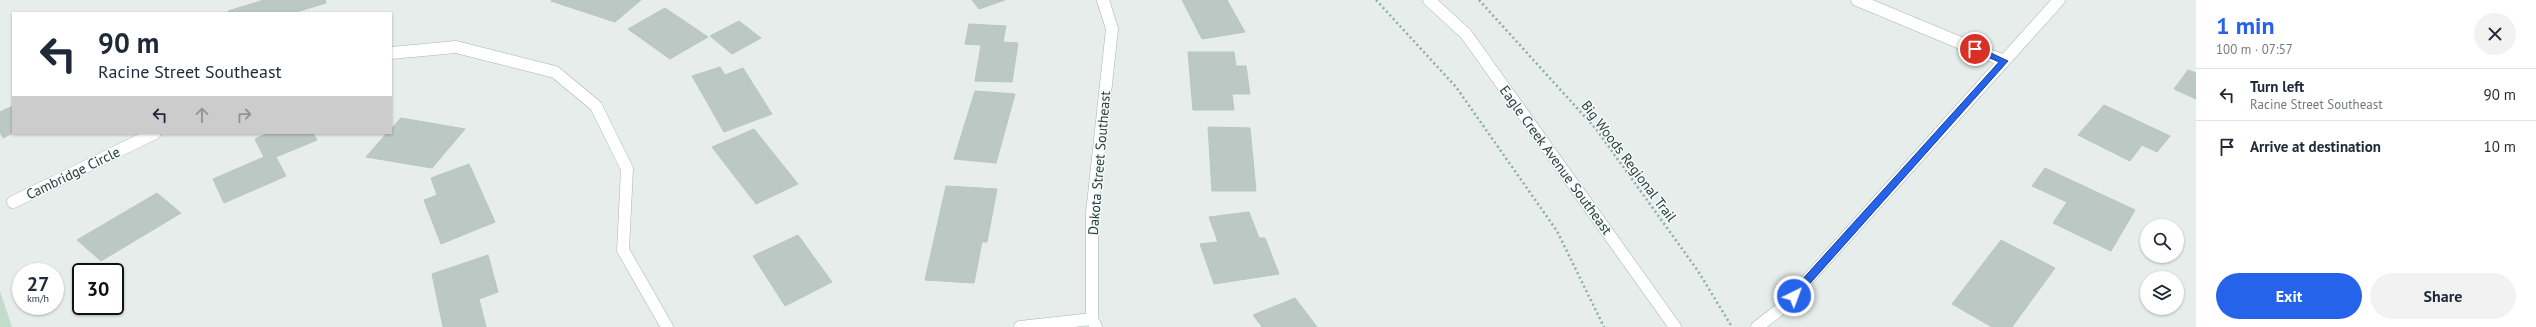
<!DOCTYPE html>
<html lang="en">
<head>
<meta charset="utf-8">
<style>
  :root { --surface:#fff; --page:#f2f2f3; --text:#1f2937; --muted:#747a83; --line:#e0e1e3; --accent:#2563eb }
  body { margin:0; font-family:"PT Sans",sans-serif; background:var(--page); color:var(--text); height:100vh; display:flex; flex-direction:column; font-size:15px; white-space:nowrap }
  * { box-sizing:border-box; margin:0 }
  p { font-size:13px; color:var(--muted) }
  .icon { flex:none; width:22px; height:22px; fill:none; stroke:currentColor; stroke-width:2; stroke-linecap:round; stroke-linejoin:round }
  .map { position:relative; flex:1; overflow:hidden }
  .drawer { display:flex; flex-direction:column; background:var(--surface); width:340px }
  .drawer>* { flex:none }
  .banner { position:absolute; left:12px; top:12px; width:380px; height:122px; border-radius:0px; box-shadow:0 1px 3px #0004; background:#fff; color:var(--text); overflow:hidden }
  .controls { position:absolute; left:2140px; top:219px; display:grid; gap:8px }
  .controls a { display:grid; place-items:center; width:44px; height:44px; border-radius:50%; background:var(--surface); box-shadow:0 1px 3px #0004; font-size:20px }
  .speed { position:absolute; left:12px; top:263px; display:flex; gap:8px; font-size:20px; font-weight:700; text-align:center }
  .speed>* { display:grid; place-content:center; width:52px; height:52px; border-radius:50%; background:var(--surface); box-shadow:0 1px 3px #0004; line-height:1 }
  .speed small { font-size:10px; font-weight:400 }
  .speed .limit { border:2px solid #111; border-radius:6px; background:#fff; color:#111 }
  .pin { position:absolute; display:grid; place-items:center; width:34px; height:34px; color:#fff; margin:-17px; border:2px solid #fff; border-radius:50%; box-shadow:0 1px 4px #0007 }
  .me { position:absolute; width:44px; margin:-22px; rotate:42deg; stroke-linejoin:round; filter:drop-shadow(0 0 3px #0008) }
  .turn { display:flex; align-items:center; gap:14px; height:84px; padding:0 20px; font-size:18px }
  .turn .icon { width:52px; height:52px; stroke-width:2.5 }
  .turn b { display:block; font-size:28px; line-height:34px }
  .lanes { display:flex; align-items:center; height:38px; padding:0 20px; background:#0003; justify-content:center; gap:20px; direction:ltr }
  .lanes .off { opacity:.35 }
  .round { display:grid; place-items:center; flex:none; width:42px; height:42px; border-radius:21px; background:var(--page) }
  .summary { display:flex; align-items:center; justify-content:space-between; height:68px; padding:0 20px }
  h1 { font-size:24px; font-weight:600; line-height:30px; color:var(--accent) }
  .primary-button { display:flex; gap:8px; margin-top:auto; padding:8px 20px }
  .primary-button a { flex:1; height:46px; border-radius:24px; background:var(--accent); color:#fff; font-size:16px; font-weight:600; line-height:46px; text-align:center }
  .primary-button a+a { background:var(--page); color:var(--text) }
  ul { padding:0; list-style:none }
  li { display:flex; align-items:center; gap:12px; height:52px; padding:0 20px; border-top:1px solid var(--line) }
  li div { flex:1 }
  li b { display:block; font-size:15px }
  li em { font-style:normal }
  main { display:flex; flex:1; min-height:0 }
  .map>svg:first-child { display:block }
  .green { fill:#c2dccb }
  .building { fill:#bcc8c4; stroke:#b9c6c2 }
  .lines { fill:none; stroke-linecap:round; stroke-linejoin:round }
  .minor-casing { stroke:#a9b5b2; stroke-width:13 }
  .secondary-casing { stroke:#a3b5b0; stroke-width:13 }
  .path { stroke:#8aada6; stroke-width:2.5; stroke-dasharray:2 3; stroke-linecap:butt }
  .minor { stroke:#fff; stroke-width:12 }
  .secondary { stroke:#fff; stroke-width:12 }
  .route { fill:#2563eb; stroke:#184099 }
  .labels { text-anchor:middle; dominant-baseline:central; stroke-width:3; stroke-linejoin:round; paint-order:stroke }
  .street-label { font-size:14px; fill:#273e3a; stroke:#f6faf9 }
</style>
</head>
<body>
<main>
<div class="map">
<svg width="2196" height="327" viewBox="0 0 2196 327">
  <rect width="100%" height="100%" fill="#e6edeb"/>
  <path class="green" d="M0,291l12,36h-12z"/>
  <path class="building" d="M264,0h61l1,3 -33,10h-64l-1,-2z
    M641,0l-26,22 -64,-21 1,-1z
    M972,0h33l-26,9z
    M1182,0h45l18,32 -43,7z
    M665,8l43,29 -38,22 -42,-30z
    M739,21l22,17 -29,16 -22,-18z
    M969,24l37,2 -3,16 15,1 -6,39 -37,-1 6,-36 -16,-1z
    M1188,52h46l2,14h10l4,28h-18l2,16h-41z
    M720,67l5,8 18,-7 29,46 -48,18 -32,-56z
    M2188,70l8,3v26l-22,-10z
    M975,91l40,3 -19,69 -42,-4z
    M2104,105l66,31 -13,16 -15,-7 -12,16 -52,-26z
    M13,106v27l-10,5 -3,-6v-20z
    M401,118l64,11 -33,39 -66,-11 21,-24h4v-4z
    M1208,127l42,1 6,63h-44z
    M754,129l44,55 -42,20 -44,-57z
    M268,133h45l4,7 -41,17 10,19 -62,27 -11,-24 51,-22 -9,-18z
    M469,164l26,58 -54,22 -17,-44 13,-5 -6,-17z
    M2045,168l90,42 -24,41 -58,-28 14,-21 -35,-16z
    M946,186l51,3 -10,53h-5l-8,41 -49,-3z
    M157,193l24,20 -80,48 -24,-21z
    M1249,212l10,26h6l14,36 -65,10 -14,-40 18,-2 -9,-25z
    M798,235l34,47 -47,24 -32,-50z
    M2001,240l54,28 -43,59h-20l-40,-23z
    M488,255l10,37 -19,7 7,28h-43l-11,-53z
    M1295,298l22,29h-55l-9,-12z"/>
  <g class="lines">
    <defs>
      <path id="minor" d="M1857,0l147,61
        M391,53l65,-6 99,25 41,34 31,63 -4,81 44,77
        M13,202l142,-69
        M1020,327l72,-8
        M1096,327l-4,-8v-106l20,-184 -9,-29
        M1757,327l26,-20 276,-307"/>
      <path id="secondary" d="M1429,0l37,34 209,293"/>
    </defs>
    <use href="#minor" class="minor-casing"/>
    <use href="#secondary" class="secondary-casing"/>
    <path class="path" d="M1376,0l80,87 101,144 47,96
      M1479,0l117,129 102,142 34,56"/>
    <use href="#minor" class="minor"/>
    <use href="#secondary" class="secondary"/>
  </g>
  <path class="route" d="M1972,47h6l30,14 -211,237h-7v-5l209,-231 -27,-12z"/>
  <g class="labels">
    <g class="street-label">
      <text transform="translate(1556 160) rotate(54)">Eagle Creek Avenue Southeast</text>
      <text transform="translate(1629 161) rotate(53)">Big Woods Regional Trail</text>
      <text transform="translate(1099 163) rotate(-85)">Dakota Street Southeast</text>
      <text transform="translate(73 173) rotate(-26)">Cambridge Circle</text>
    </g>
  </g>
</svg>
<div class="controls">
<a><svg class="icon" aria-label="search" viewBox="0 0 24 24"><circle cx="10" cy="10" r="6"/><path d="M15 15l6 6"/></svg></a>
<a><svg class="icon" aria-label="layers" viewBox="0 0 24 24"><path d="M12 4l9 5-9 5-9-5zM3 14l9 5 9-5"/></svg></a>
</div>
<div class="speed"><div>27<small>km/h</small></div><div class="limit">30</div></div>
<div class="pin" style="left:1975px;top:49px;background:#d93025"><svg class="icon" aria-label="arrive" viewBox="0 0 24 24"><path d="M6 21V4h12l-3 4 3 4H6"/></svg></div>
<svg class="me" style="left:1794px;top:296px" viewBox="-20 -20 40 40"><circle r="17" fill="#2563eb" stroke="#fff" stroke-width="3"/><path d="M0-11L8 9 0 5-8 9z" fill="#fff"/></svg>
<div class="banner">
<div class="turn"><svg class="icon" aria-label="left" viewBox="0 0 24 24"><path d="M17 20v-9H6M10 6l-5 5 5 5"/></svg><div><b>90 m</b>Racine Street Southeast</div></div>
<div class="lanes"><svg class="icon" aria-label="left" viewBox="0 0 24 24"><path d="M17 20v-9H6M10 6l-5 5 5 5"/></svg><svg class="icon off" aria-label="ahead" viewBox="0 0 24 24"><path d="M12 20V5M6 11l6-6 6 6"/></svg><svg class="icon off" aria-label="right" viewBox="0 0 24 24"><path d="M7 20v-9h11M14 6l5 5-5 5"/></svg></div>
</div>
</div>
<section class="drawer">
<div class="summary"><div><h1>1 min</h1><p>100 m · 07:57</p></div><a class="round"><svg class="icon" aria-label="close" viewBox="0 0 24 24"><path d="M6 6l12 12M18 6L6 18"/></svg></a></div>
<ul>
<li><svg class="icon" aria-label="left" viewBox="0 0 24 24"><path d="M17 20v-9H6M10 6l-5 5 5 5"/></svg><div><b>Turn left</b><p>Racine Street Southeast</p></div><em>90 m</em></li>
<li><svg class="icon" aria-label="arrive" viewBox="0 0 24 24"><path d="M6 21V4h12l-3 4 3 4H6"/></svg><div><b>Arrive at destination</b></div><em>10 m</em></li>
</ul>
<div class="primary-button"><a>Exit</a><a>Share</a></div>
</section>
</main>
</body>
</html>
